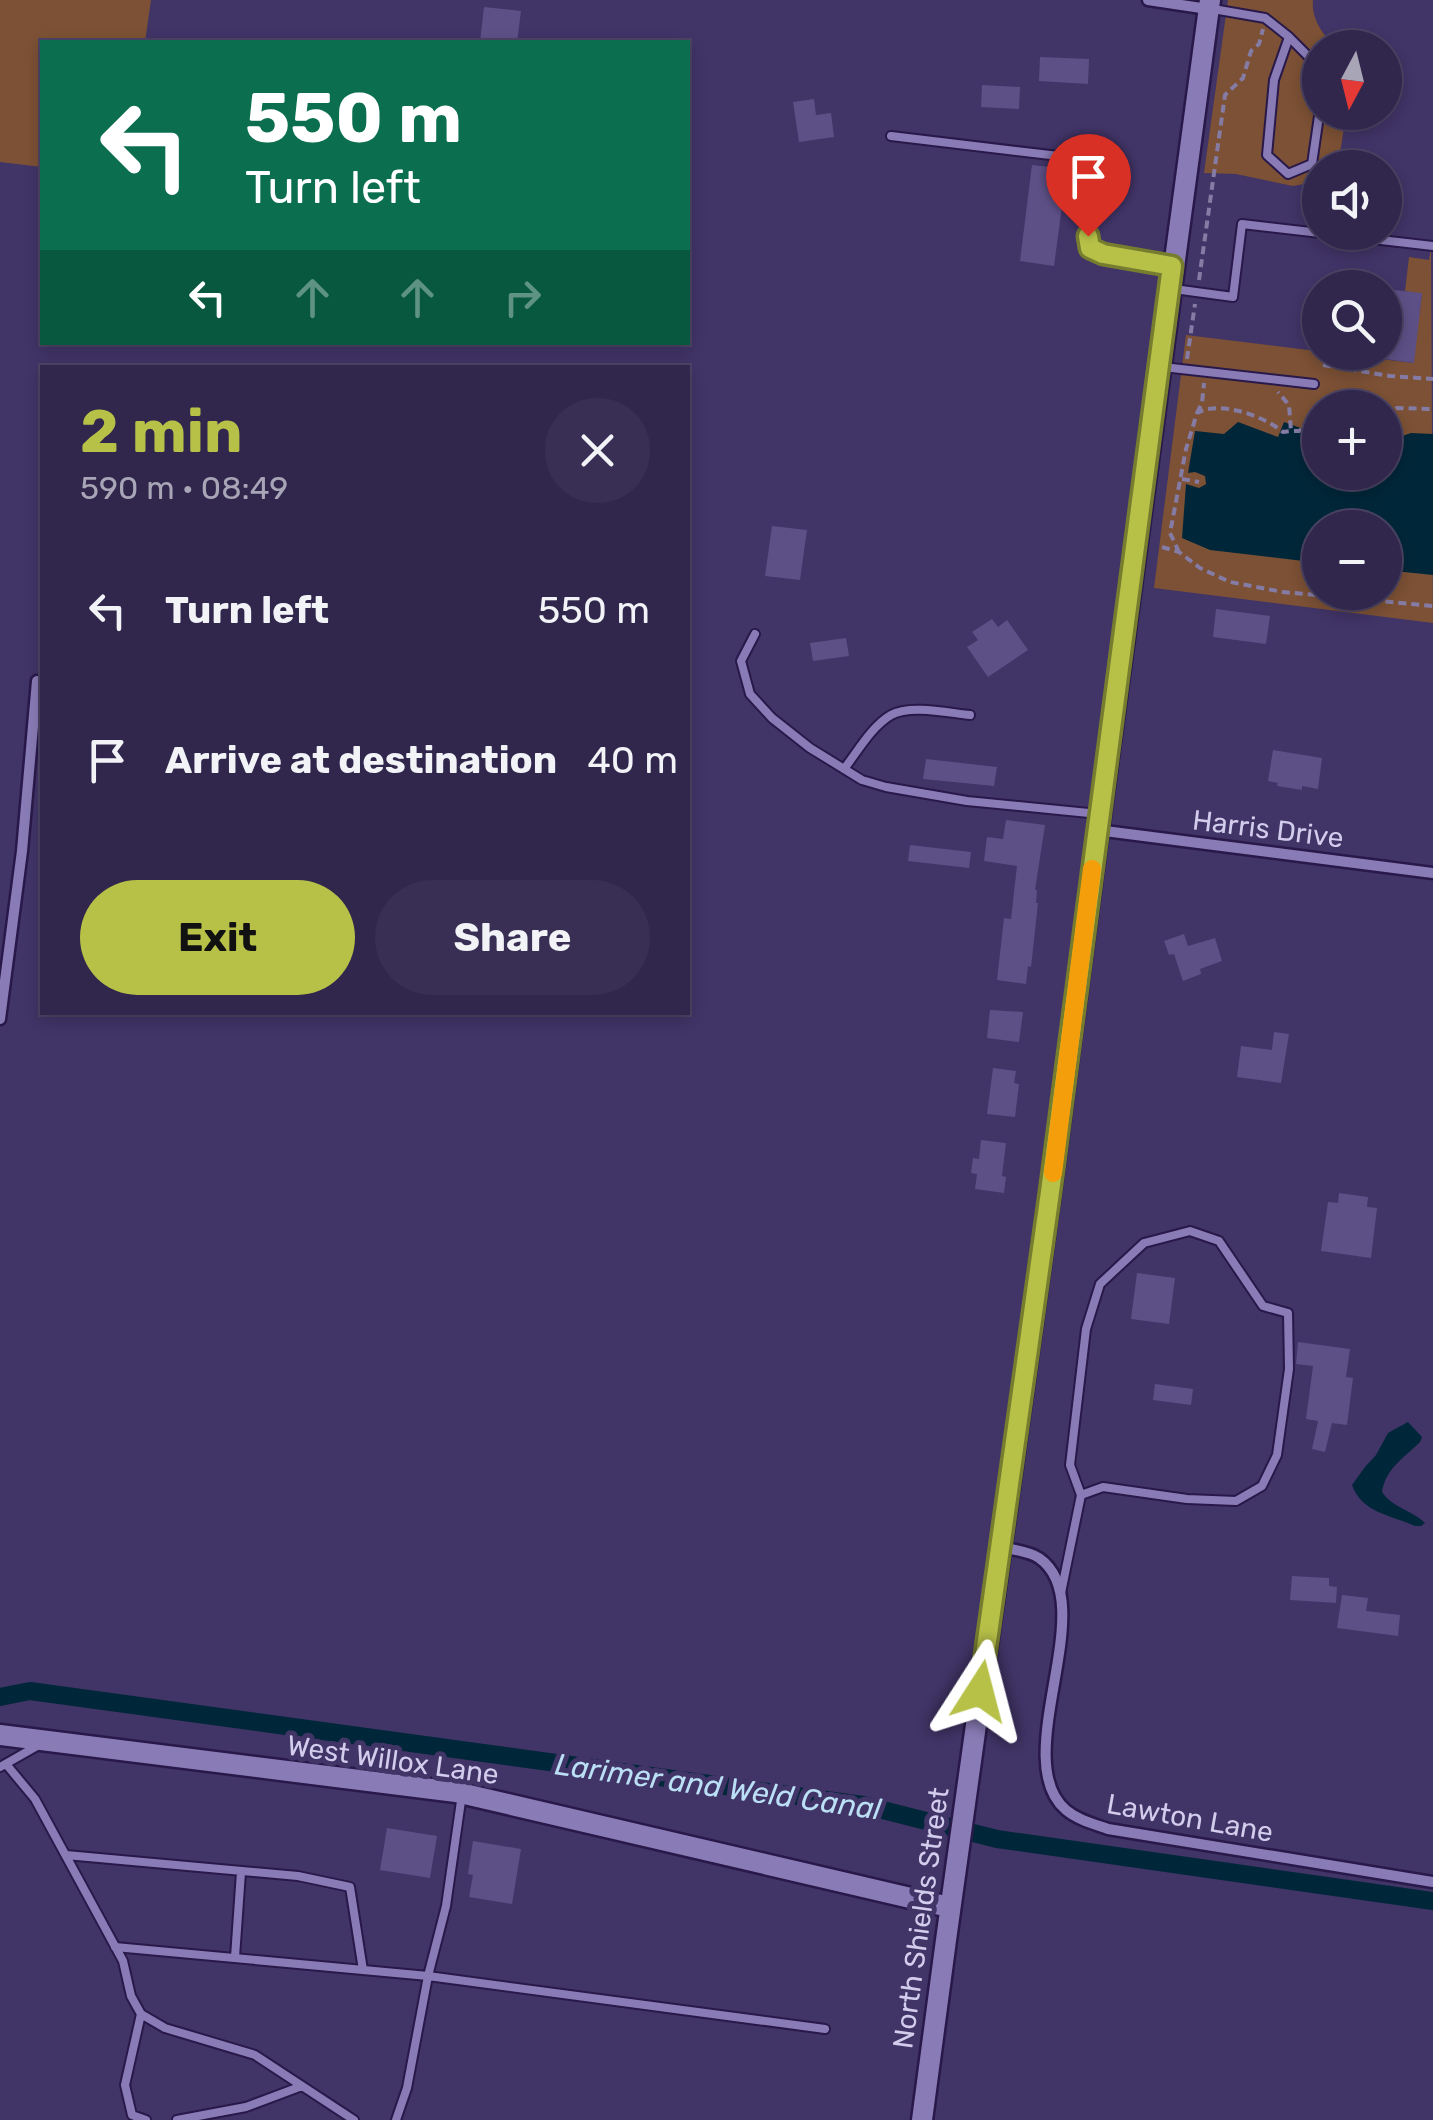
<!DOCTYPE html>
<html lang="en">
<head>
<meta charset="utf-8">
<style>
  :root { --surface:#31274d; --page:#392f54; --text:#f1f3f6; --muted:#a8a5b6; --line:#4c4465; --accent:#b7c148 }
  body { margin:0; font-family:Rubik,sans-serif; background:var(--page); color:var(--text); height:100vh; display:flex; flex-direction:column; font-size:38px; white-space:nowrap }
  * { box-sizing:border-box; margin:0 }
  p { font-size:32px; color:var(--muted) }
  .icon { flex:none; width:55px; height:55px; fill:none; stroke:currentColor; stroke-width:2; stroke-linecap:round; stroke-linejoin:round }
  .map { position:relative; flex:1; overflow:hidden }
  .sheet { position:absolute; left:40px; top:365px; width:650px; height:650px; display:flex; flex-direction:column; background:var(--surface); border-radius:0px; box-shadow:0 5px 15px #0003,0 0 0 2px var(--line) }
  .sheet>* { flex:none }
  .hud { position:absolute; left:40px; top:40px; width:650px; height:305px; border-radius:0px; box-shadow:0 5px 15px #0003,0 0 0 2px var(--line); background:#0b6e4f; color:#fff; overflow:hidden }
  .needle { width:65px; rotate:187deg }
  .tools { position:absolute; left:1302px; top:30px; display:grid; gap:20px }
  .tools a { display:grid; place-items:center; width:100px; height:100px; border-radius:50%; background:var(--surface); box-shadow:0 5px 15px #0003,0 0 0 2px var(--line); font-size:50px }
  .pin { position:absolute; display:grid; place-items:center; width:85px; height:85px; color:#fff; margin:-102px -42px; border-radius:50% 50% 50% 0; rotate:-45deg; box-shadow:0 0 10px #0007 }
  .pin .icon { rotate:45deg }
  .me { position:absolute; width:110px; margin:-55px; rotate:9deg; stroke-linejoin:round; filter:drop-shadow(0 0 8px #0008) }
  .turn { display:flex; align-items:center; gap:35px; height:210px; padding:0 40px; font-size:45px }
  .turn .icon { width:130px; height:130px; stroke-width:2.5 }
  .turn b { display:block; font-size:70px; line-height:85px }
  .lanes { display:flex; align-items:center; height:95px; padding:0 40px; background:#0003; justify-content:center; gap:50px; direction:ltr }
  .lanes .off { opacity:.35 }
  .round { display:grid; place-items:center; flex:none; width:105px; height:105px; border-radius:52px; background:var(--page) }
  .head { display:flex; align-items:center; justify-content:space-between; height:170px; padding:0 40px }
  h1 { font-size:60px; font-weight:700; line-height:75px; color:var(--accent) }
  .primary-button { display:flex; gap:20px; margin-top:auto; padding:20px 40px }
  .primary-button a { flex:1; height:115px; border-radius:60px; background:var(--accent); color:#111; font-size:40px; font-weight:700; line-height:115px; text-align:center }
  .primary-button a+a { background:var(--page); color:var(--text) }
  ul { padding:0; list-style:none }
  li { display:flex; align-items:center; gap:30px; height:150px; padding:0 40px }
  li div { flex:1 }
  li b { display:block; font-size:38px }
  li em { font-style:normal }
  .map>svg:first-child { display:block }
  .green { fill:#7c5135; fill-rule:evenodd }
  .water { fill:#002739 }
  .lines { fill:none; stroke-linecap:round; stroke-linejoin:round }
  .canal { stroke:#002739; stroke-width:18 }
  .building { fill:#5d5086 }
  .service-casing { stroke:#29194a; stroke-width:12 }
  .minor-casing { stroke:#29194a; stroke-width:15 }
  .secondary-casing { stroke:#29194a; stroke-width:25 }
  .path { stroke:#857ca5; stroke-width:4; stroke-dasharray:8 5; stroke-linecap:butt }
  .service { stroke:#897cb6; stroke-width:8 }
  .minor { stroke:#897cb6; stroke-width:10 }
  .secondary { stroke:#897cb6; stroke-width:20 }
  .route-casing { stroke:#777d2f; stroke-width:25 }
  .route { stroke:#b7c148; stroke-width:18 }
  .slow { stroke:#f59e0b; stroke-width:18 }
  .labels { text-anchor:middle; dominant-baseline:central; stroke-width:10; stroke-linejoin:round; paint-order:stroke }
  .street-label { font-size:28px; fill:#d2cdec; stroke:#413467 }
  .water-label { font-size:30px; font-style:italic; fill:#bbe0f6; stroke:#413467 }
</style>
</head>
<body>
<div class="map">
<svg width="1433" height="2120" viewBox="0 0 1433 2120">
  <rect width="100%" height="100%" fill="#413467"/>
  <path class="green" d="M0,0h151l-6,42h-103v125l-42,-5z
    M1228,0h85c-2,18 10,35 22,47l-15,1v64l26,1 -6,41 -8,13 -12,1v13l-27,5 -57,-12 -32,-1z
    M1431,247l2,376 -279,-35 32,-253 227,28 9,-69 -17,-3 4,-34 20,3zM1320,408h65v64h-65zM1320,528h65v64h-65z"/>
  <path class="water" d="M1238,422l40,15 6,-15 36,13v37h65v-30l26,-9 22,1v141l-48,-5v-42h-65v35l-110,-13 -28,-12 4,-54 13,4 7,-4 -1,-8 -10,-4 -7,1 7,-42 29,3z
    M1408,1422l14,15 -2,5c-16,16 -34,26 -38,50 11,16 30,18 43,31l-4,3h-6c-24,-11 -53,-13 -63,-41l13,-18 11,-12 12,-22z"/>
  <g class="lines">
    <path class="canal" d="M0,1697l30,-6 833,114 134,34 436,62"/>
  </g>
  <path class="building" d="M484,7l37,4 -4,31h-37z
    M1040,57l49,2 -1,25 -49,-3z
    M982,85l38,2 -1,22 -38,-2z
    M814,99l2,16 15,-2 3,24 -35,5 -6,-40z
    M1032,165l35,4 -13,97 -34,-5z
    M1385,289l37,4 -8,70 -29,-4z
    M772,526l35,4 -7,50 -35,-4z
    M1216,609l54,7 -4,28 -53,-7z
    M992,619l6,8 9,-7 21,30 -40,27 -21,-30 11,-7 -6,-8z
    M846,638l3,18 -36,5 -3,-18z
    M1273,750l49,8 -4,31 -16,-3v4l-25,-4 1,-3 -10,-2z
    M926,759l71,8 -3,19 -71,-7z
    M1006,820l39,5 -10,65h2l-1,13h2l-4,37 -3,27 -3,-1 -2,18 -29,-4 7,-62 7,1 6,-53 -33,-5 3,-24 16,2z
    M910,845l61,7 -2,16 -61,-7z
    M1184,934l4,12 27,-8 7,23 -22,8 1,5 -18,7 -9,-27 -5,1 -5,-14z
    M990,1010l33,2 -4,30 -32,-4z
    M1274,1032l15,2 -8,49 -44,-6 4,-31 31,4z
    M993,1068l23,3 -2,12 5,1 -4,33 -28,-3z
    M981,1140l25,3 -4,33 4,1 -2,16 -29,-4 2,-15 -6,-1 2,-15 6,1z
    M1339,1193l29,4 -1,10 10,1 -6,50 -50,-7 7,-49 10,1z
    M1137,1273l38,5 -6,46 -38,-5z
    M1298,1342l52,7 -4,28 7,1 -6,47 -15,-2 -7,29 -13,-3 6,-28 -12,-2 7,-53 -17,-2z
    M1155,1384l38,5 -2,16 -38,-5z
    M1292,1576l37,2v8l8,1 -1,16 -46,-3z
    M1342,1595l26,3 -2,13 34,4 -2,21 -61,-8z
    M387,1828l50,8 -7,42 -50,-8z
    M473,1841l48,8 -9,55 -43,-7 4,-22 -5,-1z"/>
  <g class="lines">
    <defs>
      <path id="service" d="M1213,9l52,9 24,19 31,31
        M1289,37l-15,43 -7,75 21,19 24,-10 8,-55
        M891,136l176,21 16,7c14,32 2,52 7,85l13,5 70,11
        M1174,289l59,8 9,-73 191,22
        M1163,367l151,17
        M755,634l-14,27 9,33 22,24 38,30 52,32 24,7 81,14 132,13
        M844,769c14,-18 28,-43 47,-54 19,-11 58,-2 79,0
        M1061,1593l20,-98 22,-8 84,12 49,2 26,-15 15,-31 12,-86 -1,-56 -25,-7 -44,-65 -29,-10 -46,12 -44,41 -14,45 -16,136 11,30
        M6,1764l29,35 88,162 8,35 10,18 24,14 90,27 99,65
        M0,1767l37,-21
        M66,1855l232,21 52,11 13,83
        M115,1947l313,29 397,53
        M235,1957l6,-85
        M141,2014l-16,71 7,30 14,5
        M177,2120l69,-13 56,-21
        M396,2120l11,-32 21,-112 18,-70 16,-112"/>
      <path id="minor" d="M1148,0l60,9
        M1097,830l336,43
        M0,1019l22,-168 15,-170
        M1002,1547c11,3 27,4 37,11 65,45 -33,201 27,252 12,10 28,14 42,19l325,53"/>
      <path id="secondary" d="M0,1735l456,57 493,115
        M922,2120c40,-309 87,-617 128,-926 53,-398 104,-796 160,-1194"/>
    </defs>
    <use href="#service" class="service-casing"/>
    <use href="#minor" class="minor-casing"/>
    <use href="#secondary" class="secondary-casing"/>
    <path class="path" d="M1199,280l26,-185 18,-17 8,-27 8,-7 4,-15
      M1187,359l8,-55
      M1323,365l67,11 43,3
      M1197,413l5,-10 2,-20
      M1385,416l12,-8 36,1
      M1294,431h5l14,-10 7,1
      M1182,479l17,3
      M1162,547l17,5 21,16 30,14 53,10 150,14
      M1179,552l-9,-19 16,-84 11,-36c22,-13 67,3 86,19l8,-1 -2,-26 -11,-13"/>
    <use href="#service" class="service"/>
    <use href="#minor" class="minor"/>
    <use href="#secondary" class="secondary"/>
  </g>
  <g class="lines">
    <defs>
      <path id="route" d="M980,1691l70,-499 122,-926 -69,-12 -13,-6 -2,-12"/>
    </defs>
    <use href="#route" class="route-casing"/>
    <use href="#route" class="route"/>
    <path class="slow" d="M1053,1173l39,-304"/>
  </g>
  <g class="labels">
    <g class="street-label">
      <text transform="translate(1268 829) rotate(7)">Harris Drive</text>
      <text transform="translate(393 1760) rotate(8)">West Willox Lane</text>
      <text transform="translate(1190 1818) rotate(10)">Lawton Lane</text>
      <text transform="translate(921 1918) rotate(-82)">North Shields Street</text>
    </g>
    <g class="water-label">
      <text transform="translate(718 1787) rotate(8)">Larimer and Weld Canal</text>
    </g>
  </g>
</svg>
<div class="tools">
<a><svg class="needle" viewBox="-14 -14 28 28"><path d="M0-13l5 13h-10z" fill="#e53935"/><path d="M0 13l5-13h-10z" fill="#a8a5b6"/></svg></a>
<a><svg class="icon" aria-label="sound" viewBox="0 0 24 24"><path d="M4 9h4l5-4v14l-5-4H4zM17 9q2 3 0 6"/></svg></a>
<a><svg class="icon" aria-label="search" viewBox="0 0 24 24"><circle cx="10" cy="10" r="6"/><path d="M15 15l6 6"/></svg></a>
<a>+</a>
<a>−</a>
</div>
<div class="pin" style="left:1088px;top:236px;background:#d93025"><svg class="icon" aria-label="arrive" viewBox="0 0 24 24"><path d="M6 21V4h12l-3 4 3 4H6"/></svg></div>
<svg class="me" style="left:980px;top:1691px" viewBox="-20 -20 40 40"><path d="M0-17L14 15 0 8-14 15z" fill="#b7c148" stroke="#fff" stroke-width="4"/></svg>
<div class="hud">
<div class="turn"><svg class="icon" aria-label="left" viewBox="0 0 24 24"><path d="M17 20v-9H6M10 6l-5 5 5 5"/></svg><div><b>550 m</b>Turn left</div></div>
<div class="lanes"><svg class="icon" aria-label="left" viewBox="0 0 24 24"><path d="M17 20v-9H6M10 6l-5 5 5 5"/></svg><svg class="icon off" aria-label="ahead" viewBox="0 0 24 24"><path d="M12 20V5M6 11l6-6 6 6"/></svg><svg class="icon off" aria-label="ahead" viewBox="0 0 24 24"><path d="M12 20V5M6 11l6-6 6 6"/></svg><svg class="icon off" aria-label="right" viewBox="0 0 24 24"><path d="M7 20v-9h11M14 6l5 5-5 5"/></svg></div>
</div>
<section class="sheet">
<div class="head"><div><h1>2 min</h1><p>590 m · 08:49</p></div><a class="round"><svg class="icon" aria-label="close" viewBox="0 0 24 24"><path d="M6 6l12 12M18 6L6 18"/></svg></a></div>
<ul>
<li><svg class="icon" aria-label="left" viewBox="0 0 24 24"><path d="M17 20v-9H6M10 6l-5 5 5 5"/></svg><div><b>Turn left</b></div><em>550 m</em></li>
<li><svg class="icon" aria-label="arrive" viewBox="0 0 24 24"><path d="M6 21V4h12l-3 4 3 4H6"/></svg><div><b>Arrive at destination</b></div><em>40 m</em></li>
</ul>
<div class="primary-button"><a>Exit</a><a>Share</a></div>
</section>
</div>
</body>
</html>
